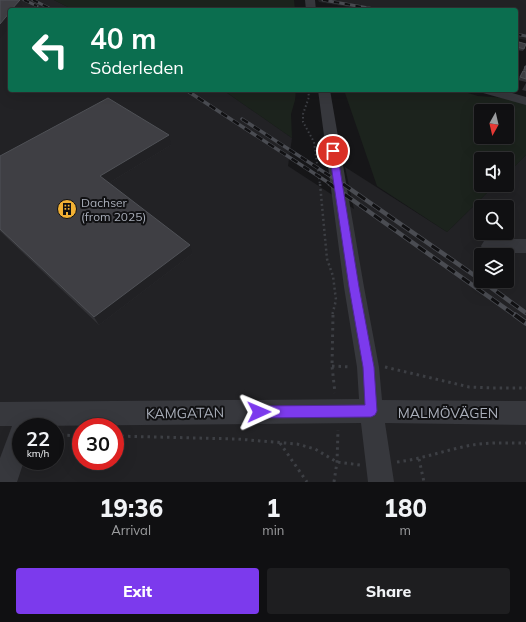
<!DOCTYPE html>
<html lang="en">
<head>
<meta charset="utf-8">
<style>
  :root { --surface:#101012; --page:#1e1e20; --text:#f1f3f6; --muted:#9c9d9f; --line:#303032; --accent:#7c3aed }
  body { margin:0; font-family:Mulish,sans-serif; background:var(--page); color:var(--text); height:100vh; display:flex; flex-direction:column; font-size:15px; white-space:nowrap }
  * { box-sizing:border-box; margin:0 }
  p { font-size:13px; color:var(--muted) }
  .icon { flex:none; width:22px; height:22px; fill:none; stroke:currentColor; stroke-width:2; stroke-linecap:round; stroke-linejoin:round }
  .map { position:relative; height:482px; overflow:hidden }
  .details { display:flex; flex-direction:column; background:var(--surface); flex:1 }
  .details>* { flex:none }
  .top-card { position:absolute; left:8px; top:8px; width:510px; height:84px; border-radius:4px; box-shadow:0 4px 16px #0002,0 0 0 1px var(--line); background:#0b6e4f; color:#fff; overflow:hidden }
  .needle { width:26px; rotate:188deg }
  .buttons { position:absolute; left:474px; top:104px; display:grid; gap:8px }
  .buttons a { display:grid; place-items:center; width:40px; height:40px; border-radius:4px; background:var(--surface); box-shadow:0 4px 16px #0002,0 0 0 1px var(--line); font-size:20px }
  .speed { position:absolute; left:12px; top:418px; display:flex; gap:8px; font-size:20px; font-weight:700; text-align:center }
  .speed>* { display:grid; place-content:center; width:52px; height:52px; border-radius:50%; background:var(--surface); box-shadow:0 4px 16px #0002,0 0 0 1px var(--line); line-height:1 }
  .speed small { font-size:10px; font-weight:400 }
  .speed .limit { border:6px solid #d22; background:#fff; color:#111 }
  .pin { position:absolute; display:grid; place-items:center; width:34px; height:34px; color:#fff; margin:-17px; border:2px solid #fff; border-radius:50%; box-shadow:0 1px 4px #0007 }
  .me { position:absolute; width:44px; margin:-22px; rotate:89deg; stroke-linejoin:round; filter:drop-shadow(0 0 3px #0008) }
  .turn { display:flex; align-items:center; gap:14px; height:84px; padding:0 16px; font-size:18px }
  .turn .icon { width:52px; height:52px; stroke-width:2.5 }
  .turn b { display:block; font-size:28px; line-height:34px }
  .eta { display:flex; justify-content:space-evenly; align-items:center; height:68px; text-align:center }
  .eta b { font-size:24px; font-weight:800; line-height:28px }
  .action { display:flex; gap:8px; margin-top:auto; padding:8px 16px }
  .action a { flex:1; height:46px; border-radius:4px; background:var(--accent); color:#fff; font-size:16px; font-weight:800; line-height:46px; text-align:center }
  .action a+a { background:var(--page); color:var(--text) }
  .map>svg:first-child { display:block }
  .built { fill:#222225; fill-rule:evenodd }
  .green { fill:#1c231d; fill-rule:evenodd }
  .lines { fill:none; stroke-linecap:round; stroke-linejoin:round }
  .path-far2 { stroke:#3d3f44; stroke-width:2; stroke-dasharray:1.5 2.5; stroke-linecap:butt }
  .path-far1 { stroke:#3d3f44; stroke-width:2.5; stroke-dasharray:2 3; stroke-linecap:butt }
  .path { stroke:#3d3f44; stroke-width:3; stroke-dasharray:2.5 4; stroke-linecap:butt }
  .minor { fill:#37383d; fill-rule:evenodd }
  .rail-far3-casing { stroke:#4a4c52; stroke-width:3 }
  .rail-far2-casing { stroke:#4a4c52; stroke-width:3.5 }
  .rail-far1-casing { stroke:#4a4c52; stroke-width:4.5 }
  .rail-casing { stroke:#4a4c52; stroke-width:5.5 }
  .rail-far3 { stroke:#111113; stroke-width:2; stroke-dasharray:5.5; stroke-linecap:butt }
  .rail-far2 { stroke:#111113; stroke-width:2.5; stroke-dasharray:7; stroke-linecap:butt }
  .rail-far1 { stroke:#111113; stroke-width:3; stroke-dasharray:9; stroke-linecap:butt }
  .rail { stroke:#111113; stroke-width:4; stroke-dasharray:12; stroke-linecap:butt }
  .wall { fill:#323236 }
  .shaded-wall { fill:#212124 }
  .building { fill:#3f3f44; stroke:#4f5156 }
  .route { fill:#7c3aed; stroke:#51269a }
  .labels { text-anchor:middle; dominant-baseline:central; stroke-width:4; stroke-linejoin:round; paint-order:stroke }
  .poi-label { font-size:12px; fill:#a8adb8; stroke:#111113; text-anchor:start }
  .near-street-label { font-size:14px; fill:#a8adb8; stroke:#111113 }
</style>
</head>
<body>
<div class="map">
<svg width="526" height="482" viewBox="0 0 526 482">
  <rect width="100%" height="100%" fill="#161618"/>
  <path class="built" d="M0,0h54l20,10h-64v80h213l69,48 -4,28 66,43 -9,-42 102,65 48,-47h12v-11l19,-19v327h-526zM481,207h26v26h-26zM481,255h26v26h-26zM21,427h34v34h-34zM81,427h34v34h-34z
    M318,0h208v40l-10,-2v-28h-150l-47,-8z"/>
  <path class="green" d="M54,0h240l1,10h-221z
    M223,90h73l-1,10 -4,14 1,24z
    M344,90h114l20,6 28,2 20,6v51l-19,19v-15h-26v26h14l-48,47 -70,-46zM481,111h26v26h-26z"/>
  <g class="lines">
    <path class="path-far2" d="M308,90l1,7 -6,17v8l11,20 6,43"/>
    <path class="path-far1" d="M320,184l7,75 6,17 3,24 -4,16"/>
    <path class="path" d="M333,315l-1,51 3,27
      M332,366l18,1
      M385,367l84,20 24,1h33
      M115,436l122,3 60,5 18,5 22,13 23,3
      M55,438l7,-3 19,1
      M280,443l27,39
      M419,459l5,23
      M397,462c24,-3 46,-11 70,-16 19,-4 39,-3 59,-3
      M334,482l3,-20 1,-32"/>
    <path class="minor" d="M305,0h10l1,10h-10z
      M318,90h12l34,197 15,80 3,33 144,1v24l-141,-2 9,59h-26l-7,-59 -331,3v1h-9v34h3l-7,21h-17v-24l12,-32h-12v-24l359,-3 -2,-32 -13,-80z
      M482,90h20l24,7v8l-43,-12z
      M490,239h36v14h-36l-6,-2 -3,-5 3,-5z"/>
    <defs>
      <path id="rail-far3" d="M24,0l13,6
        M33,0l20,10
        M323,0l57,10
        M516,34l10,2"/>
      <path id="rail-far2" d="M186,90l146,95
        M242,119l102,66"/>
      <path id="rail-far1" d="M330,184l186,132
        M343,184l138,96
        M482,281l44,32"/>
      <path id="rail" d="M515,315l11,8"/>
    </defs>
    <use href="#rail-far3" class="rail-far3-casing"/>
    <use href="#rail-far2" class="rail-far2-casing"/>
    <use href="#rail-far1" class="rail-far1-casing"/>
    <use href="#rail" class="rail-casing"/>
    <use href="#rail-far3" class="rail-far3"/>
    <use href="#rail-far2" class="rail-far2"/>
    <use href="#rail-far1" class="rail-far1"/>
    <use href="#rail" class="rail"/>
  </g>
  <path class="wall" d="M519,42l7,2 -3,7 -6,-1v-2z
    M525,66h1v16l-8,-2z
    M526,83v8l-4,-1z
    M171,145l-62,38 83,71 -93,71 -99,-94v-75z"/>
  <path class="shaded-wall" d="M20,0l3,9v1h-12z
    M10,12v14l-10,12v-14z
    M169,135l2,10 -67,41 -4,-10z
    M190,245l2,9 -93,71 -5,-8z"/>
  <path class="building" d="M0,0h20l-9,10h-1v2l-10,12z
    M519,42l7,2 -2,5 -7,-2z
    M525,66h1v4h-2z
    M523,71l3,1v7l-6,-2z
    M108,98l61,37 -69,41 90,69 -96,72 -94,-88v-73z"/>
  <path class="route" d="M333,148l4,3 22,136 15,80 3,44 -2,4 -4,2 -112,1 -4,-2 -2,-4 2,-4 4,-2 106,-1 -2,-38 -14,-80 -20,-136z"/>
  <defs>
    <symbol id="building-disc" viewBox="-11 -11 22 22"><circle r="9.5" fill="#f2b134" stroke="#111113"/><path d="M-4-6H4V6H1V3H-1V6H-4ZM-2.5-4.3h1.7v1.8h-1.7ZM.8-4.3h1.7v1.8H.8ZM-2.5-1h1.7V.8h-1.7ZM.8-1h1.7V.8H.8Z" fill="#111"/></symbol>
  </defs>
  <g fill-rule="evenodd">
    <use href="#building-disc" x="56" y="198" width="22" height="22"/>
  </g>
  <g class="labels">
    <g class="poi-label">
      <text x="81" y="202">Dachser<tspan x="81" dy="14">(from 2025)</tspan></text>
    </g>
    <g class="near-street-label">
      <text transform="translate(185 413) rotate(-1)">KAMGATAN</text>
      <text x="448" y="413">MALMÖVÄGEN</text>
    </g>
  </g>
</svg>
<div class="buttons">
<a><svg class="needle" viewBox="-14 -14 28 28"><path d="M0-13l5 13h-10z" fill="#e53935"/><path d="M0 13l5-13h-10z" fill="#9c9d9f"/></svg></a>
<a><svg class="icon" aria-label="sound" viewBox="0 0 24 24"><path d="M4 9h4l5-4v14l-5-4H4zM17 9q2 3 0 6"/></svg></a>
<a><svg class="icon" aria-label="search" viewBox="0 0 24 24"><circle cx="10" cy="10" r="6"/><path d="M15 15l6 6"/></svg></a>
<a><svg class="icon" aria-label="layers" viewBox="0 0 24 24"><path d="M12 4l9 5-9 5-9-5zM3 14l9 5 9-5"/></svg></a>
</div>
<div class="speed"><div>22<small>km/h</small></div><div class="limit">30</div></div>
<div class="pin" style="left:333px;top:151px;background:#d93025"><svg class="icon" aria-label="arrive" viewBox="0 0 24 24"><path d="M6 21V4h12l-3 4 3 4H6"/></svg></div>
<svg class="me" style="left:259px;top:412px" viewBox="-20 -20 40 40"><path d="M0-17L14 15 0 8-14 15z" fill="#7c3aed" stroke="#fff" stroke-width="4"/></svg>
<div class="top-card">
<div class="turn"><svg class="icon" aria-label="left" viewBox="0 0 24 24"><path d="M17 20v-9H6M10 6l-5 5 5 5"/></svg><div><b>40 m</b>Söderleden</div></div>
</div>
</div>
<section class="details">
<div class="eta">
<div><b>19:36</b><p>Arrival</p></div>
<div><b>1</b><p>min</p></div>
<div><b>180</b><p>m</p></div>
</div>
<div class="action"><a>Exit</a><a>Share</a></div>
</section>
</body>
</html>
